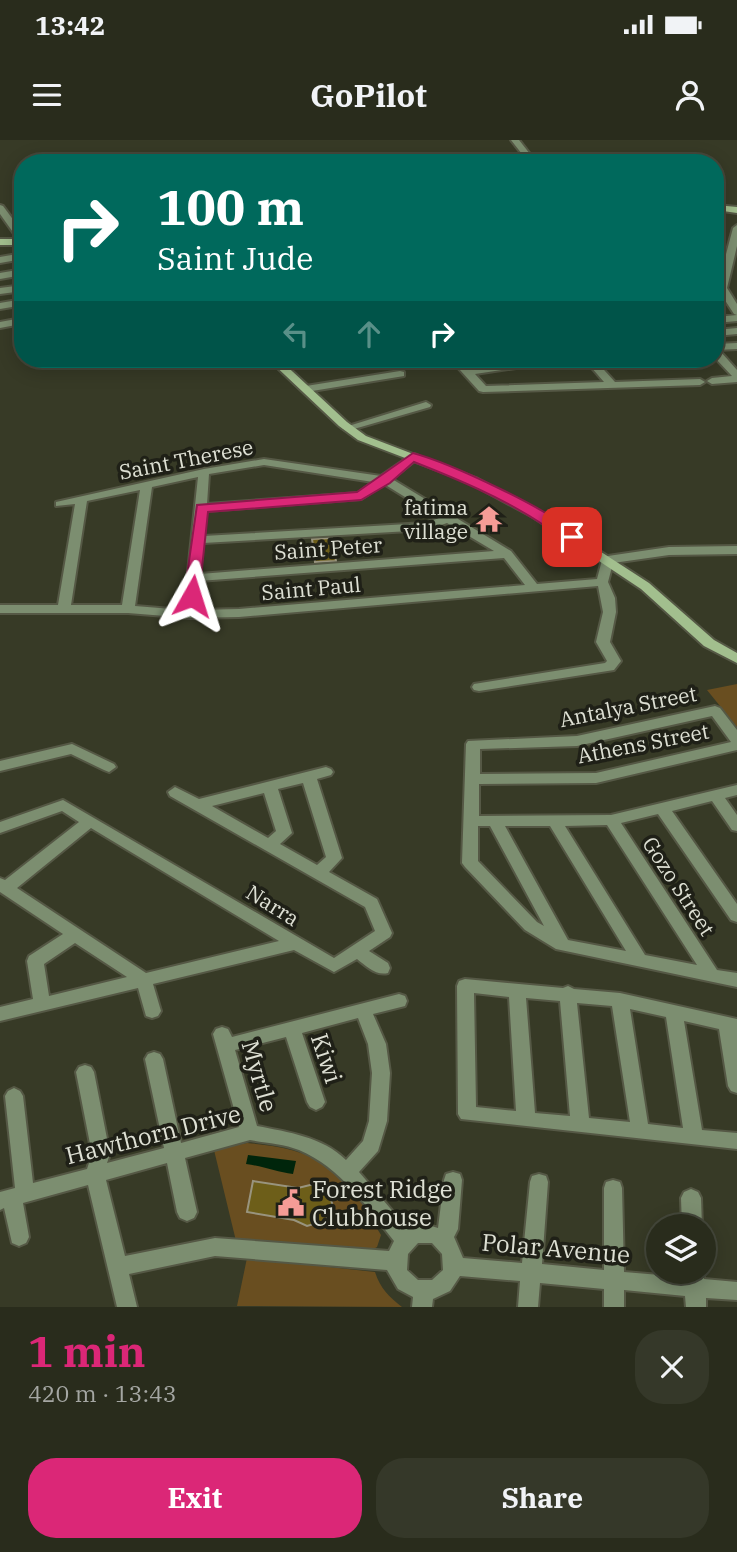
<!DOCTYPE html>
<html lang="en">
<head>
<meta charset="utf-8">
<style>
  :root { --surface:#292c1c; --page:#353829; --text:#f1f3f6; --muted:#a5a7a3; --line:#45483b; --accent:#db2777 }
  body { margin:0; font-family:"IBM Plex Serif",serif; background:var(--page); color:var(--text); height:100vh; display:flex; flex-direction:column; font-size:26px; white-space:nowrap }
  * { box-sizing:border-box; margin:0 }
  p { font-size:23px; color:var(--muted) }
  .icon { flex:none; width:38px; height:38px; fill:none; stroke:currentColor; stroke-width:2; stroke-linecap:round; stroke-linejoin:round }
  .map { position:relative; height:1167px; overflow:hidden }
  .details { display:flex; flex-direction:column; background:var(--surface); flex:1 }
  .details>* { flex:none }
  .guide { position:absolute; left:14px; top:14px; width:710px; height:214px; border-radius:28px; box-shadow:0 4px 18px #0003,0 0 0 2px var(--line); background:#00695c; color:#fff; overflow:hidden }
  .fabs { position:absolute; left:646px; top:1074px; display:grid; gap:14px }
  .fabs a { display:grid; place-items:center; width:70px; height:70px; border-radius:50%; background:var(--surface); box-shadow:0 4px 18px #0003,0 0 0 2px var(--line); font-size:35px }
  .pin { position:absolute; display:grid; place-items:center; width:60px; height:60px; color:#fff; margin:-30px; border-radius:14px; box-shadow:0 4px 10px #0006 }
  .me { position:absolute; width:77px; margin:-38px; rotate:6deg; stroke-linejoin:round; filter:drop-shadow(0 0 5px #0008) }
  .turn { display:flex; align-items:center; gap:24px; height:147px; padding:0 28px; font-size:32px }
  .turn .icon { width:91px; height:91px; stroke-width:2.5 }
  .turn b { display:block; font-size:49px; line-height:60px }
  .lanes { display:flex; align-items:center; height:66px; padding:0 28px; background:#0003; justify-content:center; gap:35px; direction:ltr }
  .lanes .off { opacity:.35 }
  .round { display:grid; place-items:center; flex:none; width:74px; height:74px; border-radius:28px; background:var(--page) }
  .headline { display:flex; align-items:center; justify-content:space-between; height:119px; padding:0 28px }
  h1 { font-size:42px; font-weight:700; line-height:52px; color:var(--accent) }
  .primary-button { display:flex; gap:14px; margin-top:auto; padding:14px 28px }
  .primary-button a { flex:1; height:80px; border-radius:28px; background:var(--accent); color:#fff; font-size:28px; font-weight:700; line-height:80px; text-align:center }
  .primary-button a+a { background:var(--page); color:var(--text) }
  .status { display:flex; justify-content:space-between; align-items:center; height:49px; padding:0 35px; background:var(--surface); direction:ltr }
  .status svg { height:19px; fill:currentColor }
  header { display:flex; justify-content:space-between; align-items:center; height:91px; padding:0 28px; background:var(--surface); font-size:32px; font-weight:700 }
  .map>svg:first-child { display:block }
  .green { fill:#694e20 }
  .water { fill:#00250b }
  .building { fill:#6d5e19; stroke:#99947e; stroke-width:2 }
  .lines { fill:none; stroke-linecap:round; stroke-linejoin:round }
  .street-casing { stroke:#555845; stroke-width:4 }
  .secondary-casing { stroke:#555845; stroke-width:4 }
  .street { fill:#7c8e70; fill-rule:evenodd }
  .secondary { fill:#a2bf8e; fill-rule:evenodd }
  .route { fill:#db2777; stroke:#8e194d; stroke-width:2 }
  .labels { text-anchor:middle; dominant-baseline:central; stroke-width:7; stroke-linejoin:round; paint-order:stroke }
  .street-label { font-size:21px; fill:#dee0d4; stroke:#1f2017 }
  .poi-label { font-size:21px; fill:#dee0d4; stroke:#1f2017; text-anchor:end }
  .near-street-label { font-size:24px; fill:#dee0d4; stroke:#1f2017 }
  .near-poi-label { font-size:24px; fill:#dee0d4; stroke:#1f2017; text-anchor:start }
</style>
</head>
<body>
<div class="status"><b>13:42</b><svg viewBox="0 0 49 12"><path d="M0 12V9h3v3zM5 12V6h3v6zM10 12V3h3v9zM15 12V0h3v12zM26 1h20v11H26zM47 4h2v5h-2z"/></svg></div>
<header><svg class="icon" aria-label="menu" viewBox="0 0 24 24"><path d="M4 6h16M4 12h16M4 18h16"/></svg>GoPilot<svg class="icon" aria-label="person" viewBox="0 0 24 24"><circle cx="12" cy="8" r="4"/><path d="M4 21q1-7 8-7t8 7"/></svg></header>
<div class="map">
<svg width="737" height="1167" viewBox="0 0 737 1167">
  <rect width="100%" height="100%" fill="#373a26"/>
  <path class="green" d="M737,544v43l-30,-37z
    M247,1003c74,6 98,27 134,92l-4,12 -11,6 -130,-12 -22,-91z
    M247,1118l128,14c5,16 14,25 27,35l-165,-1z"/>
  <path class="water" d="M248,1015l48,6 -3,13c-16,-2 -30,-8 -47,-10z"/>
  <path class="building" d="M332,398l4,23 -21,1 -3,-23z
    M253,1041l45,7 16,-4 9,3 6,5 4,15 -8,14 -18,5 -13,-6 -47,-8z"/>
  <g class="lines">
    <defs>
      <path id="street" d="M511,0h8l18,23h-8z
        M0,65l3,1 20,27v10l-3,-1 -20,-28z
        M737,85v21l-10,42 10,16v11l-3,-1 -17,-26 16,-60z
        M23,113v6l-23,4v-6z
        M23,129v6l-23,4v-6z
        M23,145v6l-23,3v-6z
        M23,159v37l-5,-3 -2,-8 -16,3v-6l16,-3 2,-13 -18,3v-6z
        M737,175v6l-21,2v-6z
        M737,188v6l-21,2v-6z
        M737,203v6l-21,1v-6z
        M716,210l4,1 17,19v12l-25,2 -5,-3 5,-3 20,-2 -16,-17z
        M450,219h10l9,9 68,-9h24l-5,3 -81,12 11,12 118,-4 -20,-23h10l21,23 85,-3 5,3 -5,3 -217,7 -4,-1z
        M400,231l4,1v4l-98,16 -5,-3 5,-3z
        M426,262l5,3 -1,2 -83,24 -5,-3z
        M413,314l4,1v4l-25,20 119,72 26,33 60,-5 5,-19 6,-4 61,-9 68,-1v8l-68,1 -56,8 -5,19 7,16 1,14 -6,30 11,19 -7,9 -135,21 -5,-1 -2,-3 2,-3 131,-21 2,-2 -11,-19 7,-30 -5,-26 -359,31 -49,1 -62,-5h-128v-8h58l17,-101 -19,2v-4l148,-33 60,-10 117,17zM264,325l109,17 -15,11 -151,11 2,-30zM198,337l-14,133 -49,-4 17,-119zM384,344l55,34 -14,5 -221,13 2,-25 155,-12zM140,350l-18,115h-51l16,-104zM447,383l47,28 -294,23 3,-31 224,-13zM504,418l21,27 -286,24 -42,1 2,-29z
        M715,566l5,2 17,22v20l-141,33 -117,1v32l132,-1 126,-30v10l-12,3 12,17v16l-5,-1 -20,-29 -40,10 65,93v18l-6,-2 -73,-106 -37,9 96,147 20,3v14l-181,-38 -31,-19 -60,-63 -3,-4 4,-119 2,-3 109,-5zM712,576l19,26 -135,31 -116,1v-25l97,-3zM607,685l90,140 -52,-10 -80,-129zM478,686h12l54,100 -7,-4 -59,-61zM505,686h45l76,125 -58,-11z
        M72,604l42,20 2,3 -7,5 -5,-2 -33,-16 -71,17v-10z
        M326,627l5,2 2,3 -2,3 -14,4 25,79 -13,14 48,27 15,34 -2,4 -21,14 19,12 2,5 -2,5c-12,3 -22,-7 -31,-14l-23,13 -40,-22 -141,34 8,27 -3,5 -6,2 -6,-2 -8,-28 -138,33v-14l33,-8 -6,-38 2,-5 34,-22 -63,-42v-14l5,2 74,-58 -17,-11 -62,22v-11l63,-22 271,158 41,-27 -10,-24 -195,-111 -2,-4 7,-5 24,12zM303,643l23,74 -9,8 -37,-21 12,-11 -14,-44zM264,653l12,38 -8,7 -56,-32zM91,688l188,113 -133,32 -129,-85zM75,803l52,34 -78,19 -5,-32z
        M465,839l98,9 5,-2 6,3 46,4 117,26v74l-6,-2 -3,-5 -9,-57 -35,-8 18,109 35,3v16l-276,-30 -3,-5 -1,-128 2,-5zM474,853l35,4 7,114 -40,-4zM526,858l34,3 10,115 -35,-3zM577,863l35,3 18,116 -41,-4zM630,869l36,8 17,111 -35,-4z
        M399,854l6,2 2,5 -2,5 -32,8 13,30 4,29 -3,48 -9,30 -19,21 49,57 17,-5 13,4 6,-48 2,-6 7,-2 7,2 2,6 -4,49 -4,8 9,21 59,5 8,-81 2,-6 7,-2 7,2 2,6 -6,82 62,6v-82l2,-6 7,-2 7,2 2,6 2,84 60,5v-5l20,-1v8l33,3v18l-31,-2v9h-20l-1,-11 -61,-6v17h-20v-18l-64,-6 -2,24h-20l2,-26 -60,-5 -10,15 -17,8 -1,8h-20l1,-10 -15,-8 -11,-19 -172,-14 -86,18 8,33h-20l-29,-122 -65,18 6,34 -3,6 -7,3 -7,-3 -8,-35 -4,2v-18l15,-4 -10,-92 3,-5 6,-3 6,3 3,5 10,87 54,-14 5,-15 -16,-82 3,-5 6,-2 6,2 3,5 16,82 -3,9 57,-15 -19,-89 3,-5 6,-2 6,2 3,5 18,84 58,-16 -26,-93 3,-5 6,-2 6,2 4,8zM358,878l10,26 4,29 -3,48 -6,20 -17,19c-23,-23 -58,-28 -89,-34l-22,-76 51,-13 21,65 3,5 6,3 6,-3 3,-5 -23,-69zM250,1000c16,3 34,4 49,10 41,17 68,57 95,91l-5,10 -174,-13 -90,18 -19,-76 61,-17 10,49 3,6 7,3 7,-3 3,-6 -12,-54zM418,1103h14l10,11 1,16 -11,10h-14l-11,-10 1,-16z
        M691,1049l7,3 3,6 1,29h-20l-1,-29 3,-6z"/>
      <path id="secondary" d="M716,65l21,2v6l-21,-3z
        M0,99h23v6h-23z
        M268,219h11l68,63 19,14 110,42 65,35 108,70 65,57 23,13v10l-33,-17 -63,-57 -108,-72 -65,-35 -110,-42 -19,-14z"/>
    </defs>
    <use href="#street" class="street-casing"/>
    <use href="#secondary" class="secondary-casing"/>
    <use href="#street" class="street"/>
    <use href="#secondary" class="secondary"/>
  </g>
  <path class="route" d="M413,313c37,10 141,58 166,84l-2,3c-13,3 -27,-11 -38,-18 -39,-25 -82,-43 -125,-60l-24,21 -29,17 -153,12 -9,84 -7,4 -8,-4 13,-91 160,-13z"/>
  <defs>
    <symbol id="temple-bare" viewBox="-9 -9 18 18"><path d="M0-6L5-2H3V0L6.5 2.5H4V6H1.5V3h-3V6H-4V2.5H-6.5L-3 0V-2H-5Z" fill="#f59c96" stroke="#1f2017" stroke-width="2.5" paint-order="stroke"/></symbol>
    <symbol id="civic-bare" viewBox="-9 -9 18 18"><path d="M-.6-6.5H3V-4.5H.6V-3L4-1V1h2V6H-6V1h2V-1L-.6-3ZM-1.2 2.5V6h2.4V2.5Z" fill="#f59c96" stroke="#1f2017" stroke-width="2.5" paint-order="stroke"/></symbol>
  </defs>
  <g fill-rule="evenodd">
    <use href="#temple-bare" x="470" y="360" width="38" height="38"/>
    <use href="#civic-bare" x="272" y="1044" width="38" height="38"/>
  </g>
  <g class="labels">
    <g class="street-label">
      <text transform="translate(186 319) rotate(-11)">Saint Therese</text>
      <text transform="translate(328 408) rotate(-4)">Saint Peter</text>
      <text transform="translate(311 448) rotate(-5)">Saint Paul</text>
      <text transform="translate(628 566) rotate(-11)">Antalya Street</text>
      <text transform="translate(643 603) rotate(-11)">Athens Street</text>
      <text transform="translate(679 746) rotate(57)">Gozo Street</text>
      <text transform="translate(273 765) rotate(32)">Narra</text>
    </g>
    <g class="poi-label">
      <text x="468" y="367">fatima<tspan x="468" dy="24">village</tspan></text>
    </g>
    <g class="near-street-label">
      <text transform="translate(327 918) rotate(72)">Kiwi</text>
      <text transform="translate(260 936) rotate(74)">Myrtle</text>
      <text transform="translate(153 994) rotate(-14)">Hawthorn Drive</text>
      <text transform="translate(556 1108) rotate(5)">Polar Avenue</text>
    </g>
    <g class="near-poi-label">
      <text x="312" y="1049">Forest Ridge<tspan x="312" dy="28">Clubhouse</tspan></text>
    </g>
  </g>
</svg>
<div class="fabs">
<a><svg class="icon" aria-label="layers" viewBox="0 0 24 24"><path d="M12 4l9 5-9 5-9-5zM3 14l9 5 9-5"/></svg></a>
</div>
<div class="pin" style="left:572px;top:397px;background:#d93025"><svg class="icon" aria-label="arrive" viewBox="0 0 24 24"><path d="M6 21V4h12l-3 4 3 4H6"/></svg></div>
<svg class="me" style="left:192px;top:456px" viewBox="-20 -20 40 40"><path d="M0-17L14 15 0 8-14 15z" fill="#db2777" stroke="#fff" stroke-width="4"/></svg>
<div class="guide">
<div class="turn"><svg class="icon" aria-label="right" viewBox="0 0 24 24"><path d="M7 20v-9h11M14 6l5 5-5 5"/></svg><div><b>100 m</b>Saint Jude</div></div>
<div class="lanes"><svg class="icon off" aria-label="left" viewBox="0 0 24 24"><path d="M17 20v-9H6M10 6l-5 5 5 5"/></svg><svg class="icon off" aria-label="ahead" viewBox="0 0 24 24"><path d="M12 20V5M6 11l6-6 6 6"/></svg><svg class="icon" aria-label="right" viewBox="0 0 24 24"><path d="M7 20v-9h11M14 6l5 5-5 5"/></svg></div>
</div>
</div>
<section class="details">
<div class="headline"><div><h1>1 min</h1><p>420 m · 13:43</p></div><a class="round"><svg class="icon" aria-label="close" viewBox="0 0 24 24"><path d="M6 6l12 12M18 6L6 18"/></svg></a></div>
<div class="primary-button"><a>Exit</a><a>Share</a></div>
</section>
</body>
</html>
